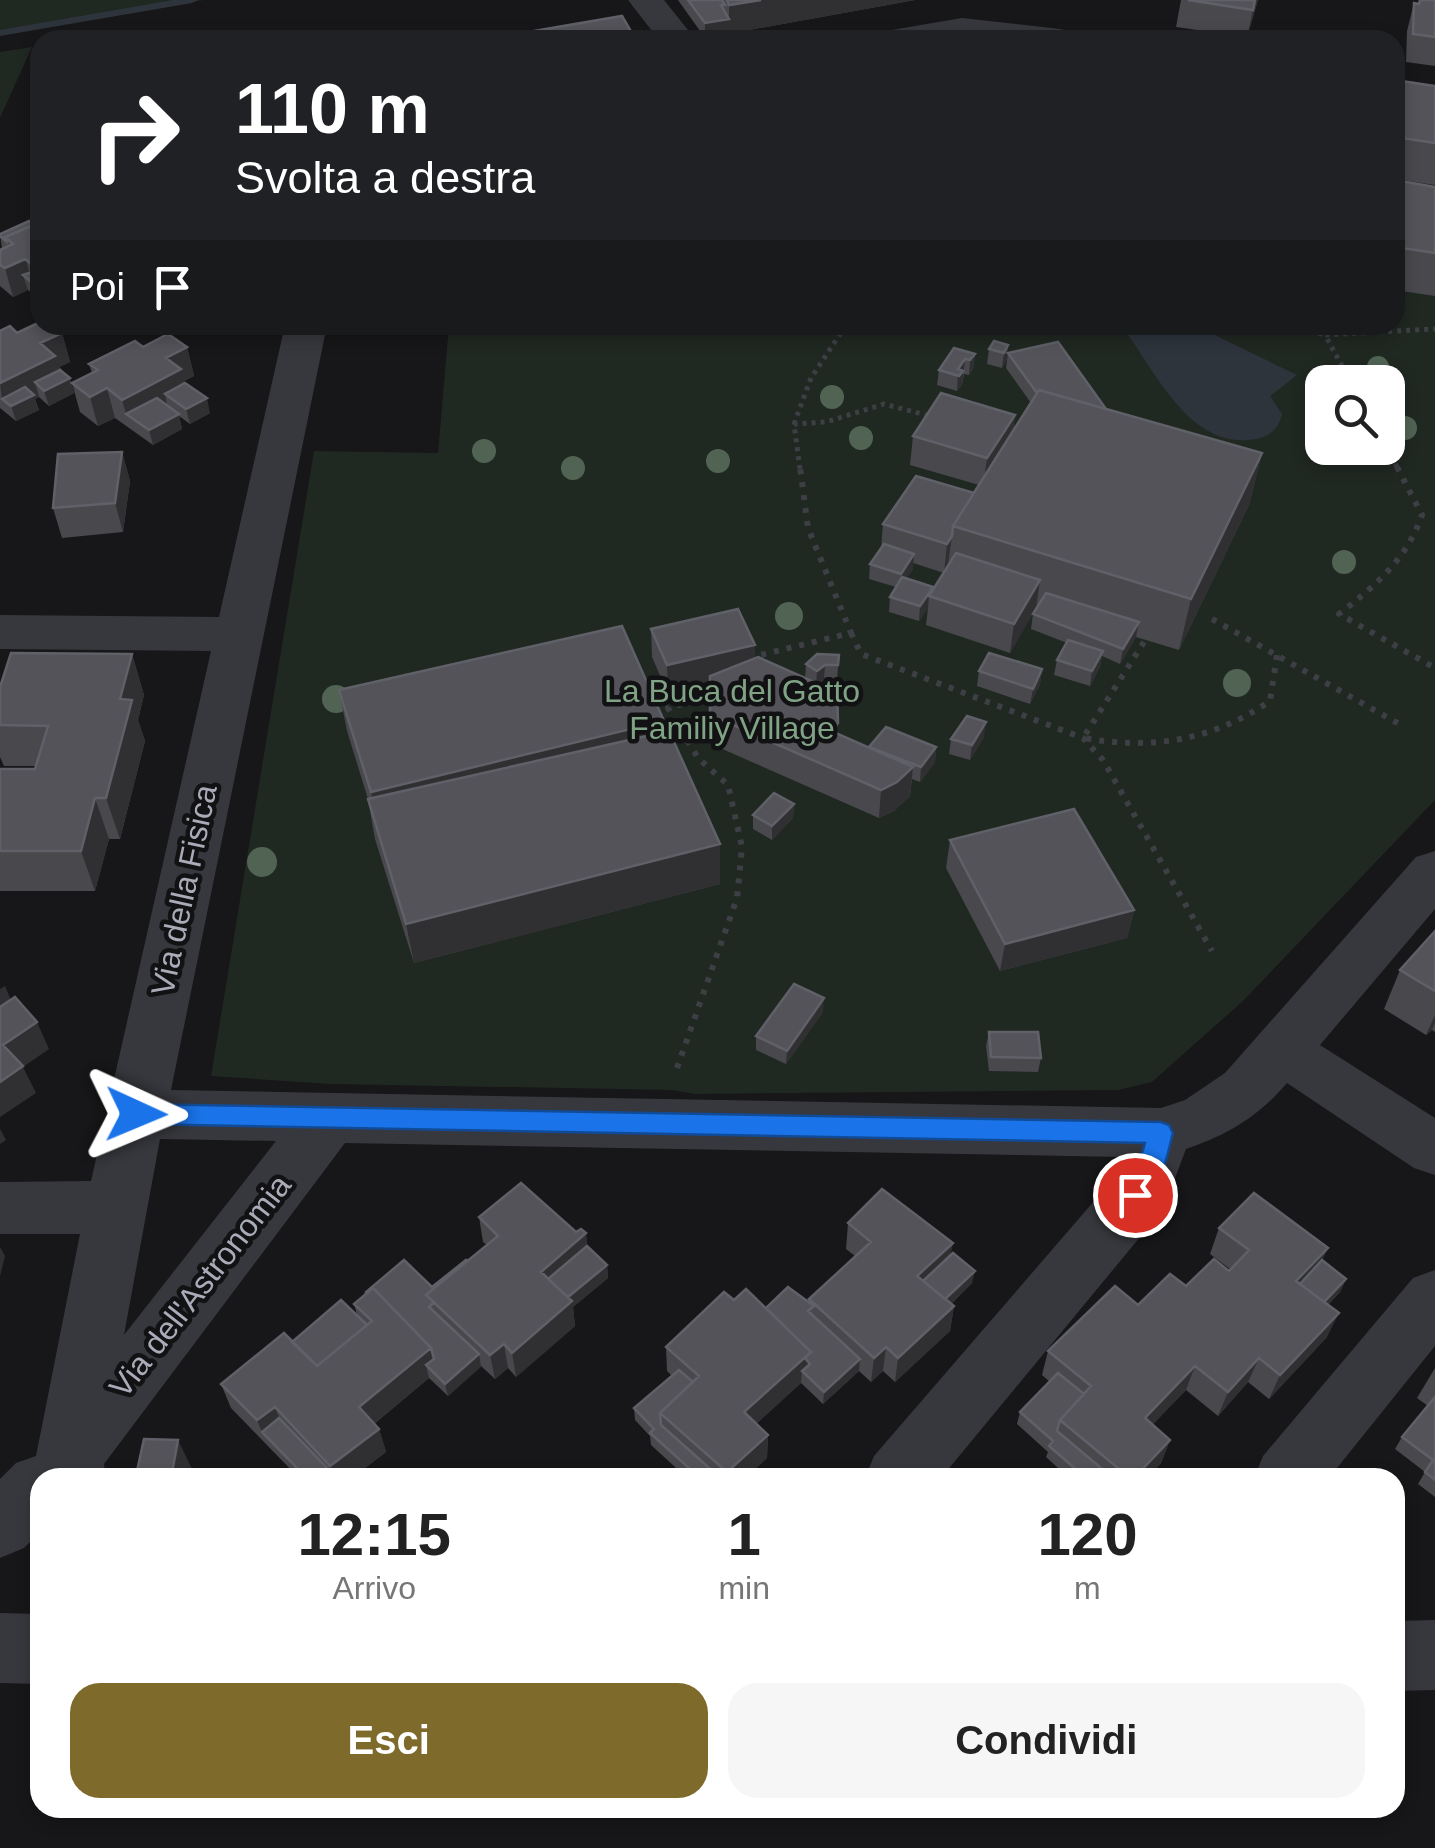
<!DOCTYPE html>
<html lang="it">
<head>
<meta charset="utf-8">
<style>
  :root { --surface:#fff; --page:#f6f6f6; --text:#222; --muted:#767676; --accent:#7e6b2c }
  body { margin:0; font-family:Helvetica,sans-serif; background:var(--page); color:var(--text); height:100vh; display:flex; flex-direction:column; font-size:38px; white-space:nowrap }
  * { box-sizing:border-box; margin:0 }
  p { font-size:32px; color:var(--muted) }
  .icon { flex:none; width:55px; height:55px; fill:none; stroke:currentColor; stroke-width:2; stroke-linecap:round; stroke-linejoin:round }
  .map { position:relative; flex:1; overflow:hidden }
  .sheet { position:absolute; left:30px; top:1468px; width:1375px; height:350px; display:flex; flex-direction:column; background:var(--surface); border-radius:30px; box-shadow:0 5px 15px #0003 }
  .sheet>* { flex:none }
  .top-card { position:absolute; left:30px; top:30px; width:1375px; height:305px; border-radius:30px; box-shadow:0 5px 15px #0003; background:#202124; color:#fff; overflow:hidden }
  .buttons { position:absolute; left:1305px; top:365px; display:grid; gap:20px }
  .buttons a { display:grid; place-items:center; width:100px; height:100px; border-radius:20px; background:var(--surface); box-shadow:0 5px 15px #0003; font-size:50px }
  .pin { position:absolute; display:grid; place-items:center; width:85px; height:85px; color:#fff; margin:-42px; border:5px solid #fff; border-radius:50%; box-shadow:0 2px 10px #0007 }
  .me { position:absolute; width:110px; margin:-55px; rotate:91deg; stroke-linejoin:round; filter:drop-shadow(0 0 8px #0008) }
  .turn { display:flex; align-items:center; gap:35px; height:210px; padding:0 40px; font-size:45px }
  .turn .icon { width:130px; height:130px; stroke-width:2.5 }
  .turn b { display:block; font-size:70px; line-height:85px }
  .then { display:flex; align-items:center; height:95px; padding:0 40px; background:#0003; gap:20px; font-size:38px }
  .eta { display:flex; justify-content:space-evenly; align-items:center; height:170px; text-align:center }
  .eta b { font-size:60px; font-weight:700; line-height:70px }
  .button { display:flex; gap:20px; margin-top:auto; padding:20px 40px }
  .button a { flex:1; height:115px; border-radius:30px; background:var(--accent); color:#fff; font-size:40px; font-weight:700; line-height:115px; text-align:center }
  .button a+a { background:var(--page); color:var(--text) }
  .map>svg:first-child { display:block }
  .green { fill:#202822; fill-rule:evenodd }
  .water { fill:#2d343c }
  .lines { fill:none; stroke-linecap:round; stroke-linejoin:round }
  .stream { fill:#2d343c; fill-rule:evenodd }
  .path-far1 { stroke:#3d3f44; stroke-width:5; stroke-dasharray:4 5; stroke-linecap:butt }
  .path { stroke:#3d3f44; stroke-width:6; stroke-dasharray:5 8; stroke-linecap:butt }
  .minor { fill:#37383d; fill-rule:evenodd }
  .tree { fill:#516454 }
  .wall { fill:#48484d; fill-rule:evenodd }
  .shaded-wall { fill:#303033 }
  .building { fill:#535359; stroke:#606168; stroke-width:2.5 }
  .route { fill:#1a73e8; stroke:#114b97; stroke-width:2.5 }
  .labels { text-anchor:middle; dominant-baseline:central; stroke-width:9; stroke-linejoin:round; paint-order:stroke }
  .park-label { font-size:32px; fill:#80a386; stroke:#121113 }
  .street-label { font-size:32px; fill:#a9acb8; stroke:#121113 }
</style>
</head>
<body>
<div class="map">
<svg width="1435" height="1848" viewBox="0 0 1435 1848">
  <rect width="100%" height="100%" fill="#171618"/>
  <path class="green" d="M0,0h204l-204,35z
    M32,47l-32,71v-66z
    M1395,104l40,6v690l-192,201 -91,81 -34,8 -423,4 -23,-4 -342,-6 -119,-8 103,-625 124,2 11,-128h946zM1322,382h66v66h-66z"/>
  <path class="water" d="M1136,325h58l103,50 -27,21 12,18c-3,14 -12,23 -26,25 -64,12 -98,-63 -130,-107z"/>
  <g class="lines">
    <path class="stream" d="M173,0h25l-6,3 -192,33v-6z"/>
    <path class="path-far1" d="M1293,325l32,10 -6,-10
      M1351,382l-26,-47 110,-6
      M794,424l17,-46 35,-53
      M1387,448l11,21
      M800,469l-6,-45 32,-2 58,-18 49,13"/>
    <path class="path" d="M1397,467l25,48c-15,44 -47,71 -83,99l96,54
      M1212,619l189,106
      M851,633l10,21 222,84 20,22 109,191
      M1144,642l-61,96c70,12 128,3 187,-37l7,-46
      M759,663l-3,-7 95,-23 -43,-105 -8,-61
      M677,1068l60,-170 5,-51 -14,-62 -30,-27 -30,-50 46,-13"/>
    <path class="minor" d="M628,0h36l32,40h-37z
      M962,18l98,11 13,3 5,8h-203l5,-8z
      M285,325h42l-156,765 990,18 24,-8 40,-27 191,-216 19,-6v58l-115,136 115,73v57l-21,-7 -127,-85c-29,34 -60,52 -101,66l-18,48 -23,34 -204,247h-76l9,-22 227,-263 23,-36 -779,-14 -241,321 2,14h-66v54l-16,16 -24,10v-79l16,-16 20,-7 44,-222h-80v-52l91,-1 120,-530 -211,-2v-34l219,2zM160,1139l116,2 -152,194z
      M1435,1270v76l-106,132h-75l9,-22 150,-178z
      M0,1613l40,1v70l-40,-1z
      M1435,1620v70l-40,1v-70z"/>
  </g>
  <g class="tree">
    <circle cx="1378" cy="367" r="11"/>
    <circle cx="832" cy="397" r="12"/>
    <circle cx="1405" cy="428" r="12"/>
    <circle cx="861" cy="438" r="12"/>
    <circle cx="484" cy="451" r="12"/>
    <circle cx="718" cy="461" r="12"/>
    <circle cx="573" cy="468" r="12"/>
    <circle cx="1344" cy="562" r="12"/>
    <circle cx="789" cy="616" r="14"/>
    <circle cx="1237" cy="683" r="14"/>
    <circle cx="336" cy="699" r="14"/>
    <circle cx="262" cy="862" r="15"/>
  </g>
  <path class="wall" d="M678,0h237l-210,38z
    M1181,0h77l-11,37 -71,-10z
    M1435,0v66l-29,-4 1,-31 7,-28 5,1z
    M1395,80l40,6v99l-40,-6z
    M1395,180l40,7v109l-40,-6z
    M40,222v78l-12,-10 -15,7 -13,-11v-36l2,-1 -2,-15z
    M0,329l17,4h45l8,29 -11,5 11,11 4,15 -25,13 -10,-9 -4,2 4,11 -23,11 -16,-13z
    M1008,345l-1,14 -5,9 -15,-4 2,-15z
    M143,347h44l7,29 -10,5 1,2 25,30 -20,11 -11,-8 3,13 -29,16 -38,-27 -17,8 -18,-14 -8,-29 20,-10 -3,-9z
    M1008,353l98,56 156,44 -13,52 -70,145 -43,-13 -16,27 -18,-8 -2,10 -10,20 -36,-11 3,-15 10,-17 -36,-14 2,-15 5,-8h-2l-26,47 -84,-28 2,-17 -9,13 -30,-9 1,-15 6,-10 -27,-8 1,-15 11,-16 2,-24 91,-31 5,-8 -69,-20 3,-29 102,-21 -2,16 18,-28 -25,-35zM913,563l31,10 -12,18 1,-4 -27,-8 7,-10z
    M975,354l-2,15 -4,6 -5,-1 -2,11 -5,6 -20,-6 2,-15z
    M122,452l8,29 -7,51 -61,6 -9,-30z
    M651,629l104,16v13l50,20 1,-14 33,-9 -2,25h-13l-3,3 17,40v11l31,14 67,-1 -1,15 -15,20 -8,-3 -2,17 -16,15 -15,7 -168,-74 -1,-60 -42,10 -16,-37z
    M132,654l12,41 -6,25 7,21 -25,98h-11l-14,52h-95v-122h35l1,-3h-32l-4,-9v-70z
    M1042,669l-2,15 -10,20 -53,-18 2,-15z
    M339,690l325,42 56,152 -306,79 -39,-124 -7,-40 -21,-68z
    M984,737l-14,23 -21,-6 2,-15z
    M794,804l-1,14 -21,22 -19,-11v-14z
    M950,840l184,70 -7,28 -127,33 -54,-103z
    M1435,931v101l-3,-2 -6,5 -42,-26 16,-39z
    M823,1012l-37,52 -30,-14v-14z
    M989,1032l52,26 -3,14 -49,-1 -3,-25z
    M479,1217l107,16 1,13 20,19 1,13 -35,29 2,19 -59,51 -8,-9 -13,11 -14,-13 -33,30 -19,-18 -55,46 5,5 7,23 -34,26h-53l-68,-70 -10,-24 71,-42 65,-27 -3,-11 78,-17 55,-42 -4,-3z
    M848,1223l102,32 22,28 -21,21 3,2 -4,25 -55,51 -12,-11 -12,11 -12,-11 -36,33 -22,-21 -45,41 12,11 -1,23 -21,20h-59l-36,-33 -1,-9 -15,-16 -1,-12 38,-32 -5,-5 -1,-24 68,-47 32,8 42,-7 1,-2 46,-43 -9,-7z
    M1219,1228l109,20 -6,12 24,19 -6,13 -12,13 -1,32 -58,62 -21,-17 -30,34 -32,-26 -34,35 18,15 -9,23 -13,15h-79l-23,-21 2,-5 -31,-28 3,-12 30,-30 -8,-7 6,-24 90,-46 91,-34 1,-2 -20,-15z
    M1435,1368v129l-17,-13 7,-12 -30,-23 7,-12 26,-31 -11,-8z
    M137,1471l57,2 -1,5h-53z"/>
  <path class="shaded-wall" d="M761,0h154l-210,38v-15l24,-4v-14z
    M1255,0h3l-11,37 6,-27z
    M40,254l-14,6 6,23 -9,-8 5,15 -15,7 -8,-29z
    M62,333l8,29 -11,5 4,15 7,-4 4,15 -25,13 -5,-15 -9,-9 4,15 -4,2 4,11 -23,11 -5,-15 -9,-7 -2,-16 40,-40z
    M1008,345l-1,14 -5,9 2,-15z
    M187,347l7,29 -10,5 4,17 -23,-4 3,15 -42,5 -4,-14 44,-42z
    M975,354l-2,15 -4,6 1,-15z
    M965,359l-3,26 -5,6 1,-22z
    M107,388l8,30 -17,8 -8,-29z
    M207,398l3,15 -20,11 -4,-15z
    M179,414l3,15 -29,16 -4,-15z
    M1015,415l-4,29 -28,43 4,-29z
    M122,452l8,29 -7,51 -8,-29z
    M1262,453l-13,52 -70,145 12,-51z
    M952,536l-4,29 -4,8 3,-29z
    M914,554l-1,15 -14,20 2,-15z
    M1040,580l-4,29 -26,44 4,-29z
    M933,587l-1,10 -3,-1 -1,12 -9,13 1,-15z
    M1139,622l-3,15 -16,27 3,-15z
    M755,645v29l-87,20 -1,-29z
    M1103,651l-3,15 -10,20 2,-15z
    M132,654l12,41 -6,25 7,21 -25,98 -14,-41 14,-99z
    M825,665l-1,15 -8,6 1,-15z
    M1042,669l-2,15 -10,20 3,-15z
    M664,721l1,41 -286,70 -8,-40z
    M986,722l-2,15 -14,23 2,-15z
    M936,747l-1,15 -15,20 1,-15z
    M913,767l-3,29 -16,15 -15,7 2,-28z
    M95,798l14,41 -14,52 -14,-40z
    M794,804l-1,14 -21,22v-14z
    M720,844v40l-306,79 -8,-39z
    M1134,910l-7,28 -127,33 5,-27z
    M5,986l6,14 -11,7v-18z
    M824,998l-1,14 -37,52 1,-13z
    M1435,1015v8l-3,7 -6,5z
    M37,1022l12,27 -26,18 13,26 -36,24v-35l3,-37z
    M0,1129l6,11 -6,4z
    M586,1233l2,26 -38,32 -9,-19z
    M953,1243l-5,25 -27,25 -4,-17z
    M0,1247l5,9 -5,20z
    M1328,1248l-12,25 -21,23 1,-15z
    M607,1265l1,13 -35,29 2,19 -59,51 -4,-24 50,-51z
    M975,1271l-3,12 -37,36 2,-12z
    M1346,1279l-6,13 -31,32 6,-13z
    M954,1306l-4,25 -55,51 3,-24z
    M1339,1313l-12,24 -58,62 11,-24z
    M504,1344l4,24 -13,11 -5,-24z
    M886,1347l-3,24 -12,11 3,-24z
    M431,1348l6,24 -11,-7 3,13 -63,52 -7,-23z
    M811,1352l-1,24 -8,-5 -1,12 -57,52v-23z
    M479,1354l2,13 -33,29 -3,-12z
    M1259,1358l-11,24 -30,34 10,-24z
    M860,1359l-1,12 -36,33 1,-12z
    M1195,1366l-9,24 -50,52 9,-24z
    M275,1407l9,23 -22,2 -5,-12z
    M379,1429l7,23 -34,26h-18l-4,-12z
    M768,1435l-1,23 -21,20h-19v-6z
    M178,1440l16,33 -1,5h-19l-2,-5z
    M1170,1440l-9,23 -13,15h-14z
    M328,1469l3,9h-11l-1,-3z"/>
  <path class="building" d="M688,0h34l3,5h-4l8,14 -24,4z
    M727,0h34l-32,5z
    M1188,0h67l-2,10z
    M1420,0h15v37l-22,-3 1,-31 5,1z
    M622,16l13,22 -10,2h-104l-4,-6z
    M1395,80l40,6v57l-40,-6z
    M1395,180l40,7v66l-40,-6z
    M29,221l5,4 -29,12 1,4 -6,-5v-2z
    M40,222v45l-3,1 -12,-9 -20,9 -5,-3v-15l13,-6 -8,-7z
    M29,273l11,8v8l-17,-14z
    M40,322v3h11l11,8 -22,10 15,13 -55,27v-52l10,-5 7,7z
    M168,334l19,13 -21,11 15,11 -59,31 -15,-12 -17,9 -18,-14 26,-13 -9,-6 46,-23 8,6z
    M994,341l14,4 -4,8 -15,-4z
    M1058,342l48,67 -67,-19 -2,3 -29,-40z
    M954,348l21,6 -5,6 -5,-1 -7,10 5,2 -4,5 -20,-6z
    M60,370l10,8 -26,13 -9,-9z
    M185,383l22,15 -21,11 -21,-15z
    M25,387l9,8 -23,11 -9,-7z
    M1039,390l223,63 -71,146 -238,-73z
    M941,393l74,22 -28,43 -74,-22z
    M157,398l22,16 -30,16 -23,-16z
    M122,452l-7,51 -62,5 5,-54z
    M916,476l58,17 -21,33 -1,10 -5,8 -64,-20z
    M884,544l30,10 -13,20 -31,-10z
    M956,553l84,27 -26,44 -85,-28z
    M902,577l31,10 -13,19 -30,-9z
    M1046,593l93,29 -16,27 -90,-35z
    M738,609l17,36 -88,20 -16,-36z
    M622,626l42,95 -293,71 -32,-102z
    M1068,640l35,11 -11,20 -35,-11z
    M11,653l121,1 -12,45 12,1 -26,98h-11l-14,53h-81v-82h35l13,-43 -48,-1v-38z
    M989,653l53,16 -9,20 -54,-18z
    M817,654l22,1 -1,10h-13l-8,6 -11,-7z
    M758,657l58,26h21l1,40 -7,8 82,36 -16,15 -16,8 -171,-75v-39z
    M967,716l19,6 -14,23 -21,-6z
    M886,727l50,20 -15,20 -52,-20z
    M669,731l51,113 -314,80 -38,-125z
    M774,793l20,11 -22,22 -19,-11z
    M1074,809l60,101 -129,34 -55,-104z
    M1435,931v60l-35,-21z
    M794,984l30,14 -37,53 -31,-15z
    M15,997l22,25 -34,23 20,21 -23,16v-75z
    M989,1032h49l3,26 -50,-1z
    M521,1183l55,49 5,-3 5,4 -45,39 31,29 -60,52 -8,-9 -14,11 -64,-60 72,-59 -19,-19z
    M882,1189l71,54 -36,33 37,30 -56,52 -12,-11 -12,11 -65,-59 62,-57 -23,-19z
    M1254,1193l74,55 -32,33 43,32 -59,62 -21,-17 -31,34 -33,-26 -50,52 25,22 -36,38h-4l-70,-58 31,-34 -43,-35 67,-65 23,19 32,-31 16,12 28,-27 15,12 20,-21 -30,-22z
    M587,1246l20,19 -39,32 -20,-18z
    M953,1253l22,18 -30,28 -22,-18z
    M404,1260l28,27 34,-27 1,1 -41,34 8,7 -5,5 50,47 -34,30 -19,-19 8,-6 -3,-11 -58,-60 -6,5 -1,-1z
    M1322,1260l24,19 -22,23 -24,-18z
    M788,1287l26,19 -6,5 52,48 -36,33 -22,-21 8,-7 -5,-6 6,-6 -45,-44z
    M373,1288l58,60 -72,59 20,22 -49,37 -55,-59 -18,13 -36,-36 63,-51 33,33 55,-45 -18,-17z
    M746,1289l65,63 -67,60 24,23 -41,37 -67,-59 39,-37 -33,-29 58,-55 10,8z
    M341,1300l26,25 -50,41 -25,-24z
    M679,1370l14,12 -33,31 1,12 56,50 -6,3h-11l-50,-45 4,-4 -20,-21z
    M1058,1373l26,21 -24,26 -3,11 56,47h-27l-37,-32 4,-5 -33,-29z
    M1435,1397v61l-2,2 -31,-23z
    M279,1418l49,51 -9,6 -16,-1 -41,-42z
    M144,1439l34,1 -6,33 -35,-2z
    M1433,1460l2,2v18l-10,-8z"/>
  <path class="route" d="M136,1104l1025,18 8,3 4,8c-6,21 -15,81 -47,70l-4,-8 14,-21 9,-31 -1009,-19 -8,-3 -4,-7 4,-7z"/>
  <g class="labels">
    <g class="park-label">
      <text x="732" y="691">La Buca del Gatto<tspan x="732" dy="37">Familiy Village</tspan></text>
    </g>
    <g class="street-label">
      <text transform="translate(184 890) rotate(-78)">Via della Fisica</text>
      <text transform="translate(200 1286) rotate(-52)">Via dell'Astronomia</text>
    </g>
  </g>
</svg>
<div class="buttons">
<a><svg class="icon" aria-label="search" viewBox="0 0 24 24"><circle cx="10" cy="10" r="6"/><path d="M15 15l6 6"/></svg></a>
</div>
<div class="pin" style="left:1135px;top:1195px;background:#d93025"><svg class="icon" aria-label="arrive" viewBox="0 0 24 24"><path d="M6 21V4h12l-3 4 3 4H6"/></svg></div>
<svg class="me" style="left:136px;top:1114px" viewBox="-20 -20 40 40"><path d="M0-17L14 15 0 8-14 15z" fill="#1a73e8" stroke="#fff" stroke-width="4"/></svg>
<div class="top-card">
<div class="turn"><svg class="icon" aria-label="right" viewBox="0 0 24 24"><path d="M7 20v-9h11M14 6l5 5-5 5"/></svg><div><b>110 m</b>Svolta a destra</div></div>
<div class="then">Poi<svg class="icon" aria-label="arrive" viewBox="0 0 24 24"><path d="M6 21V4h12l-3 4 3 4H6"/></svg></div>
</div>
<section class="sheet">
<div class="eta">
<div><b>12:15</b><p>Arrivo</p></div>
<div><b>1</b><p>min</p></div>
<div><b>120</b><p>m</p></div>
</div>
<div class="button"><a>Esci</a><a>Condividi</a></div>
</section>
</div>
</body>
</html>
